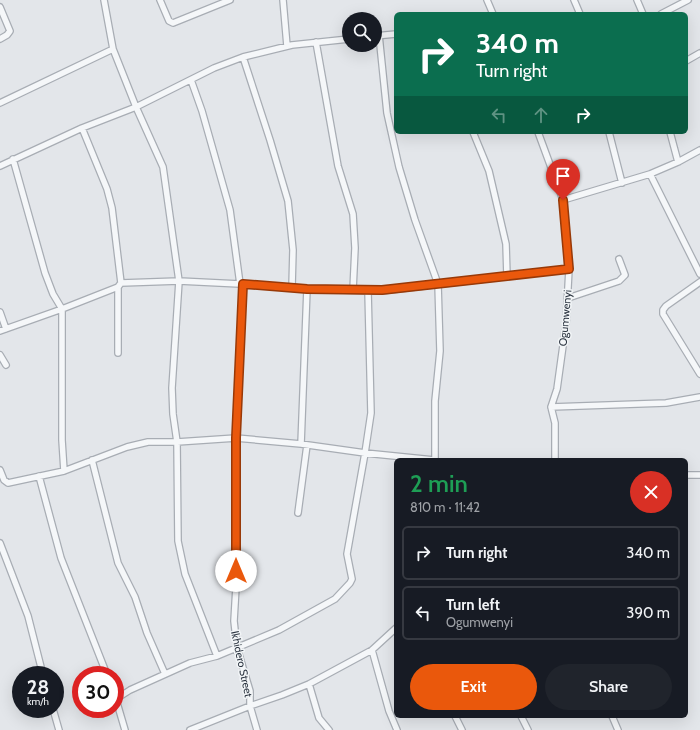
<!DOCTYPE html>
<html lang="en">
<head>
<meta charset="utf-8">
<style>
  :root { --surface:#171b24; --page:#20242c; --text:#f1f3f6; --muted:#9ea1a6; --line:#363941; --accent:#ea580c }
  body { margin:0; font-family:Cabin,sans-serif; background:var(--page); color:var(--text); height:100vh; display:flex; flex-direction:column; font-size:15px; white-space:nowrap }
  * { box-sizing:border-box; margin:0 }
  p { font-size:13px; color:var(--muted) }
  .icon { flex:none; width:22px; height:22px; fill:none; stroke:currentColor; stroke-width:2; stroke-linecap:round; stroke-linejoin:round }
  .map { position:relative; flex:1; overflow:hidden }
  .panel { position:absolute; left:394px; top:458px; width:294px; height:260px; display:flex; flex-direction:column; background:var(--surface); border-radius:6px; box-shadow:0 4px 16px #0002 }
  .panel>* { flex:none }
  .top-card { position:absolute; left:394px; top:12px; width:294px; height:122px; border-radius:6px; box-shadow:0 4px 16px #0002; background:#0b6e4f; color:#fff; overflow:hidden }
  .controls { position:absolute; left:342px; top:12px; display:grid; gap:8px }
  .controls a { display:grid; place-items:center; width:40px; height:40px; border-radius:50%; background:var(--surface); box-shadow:0 4px 16px #0002; font-size:20px }
  .speed { position:absolute; left:12px; top:666px; display:flex; gap:8px; font-size:20px; font-weight:700; text-align:center }
  .speed>* { display:grid; place-content:center; width:52px; height:52px; border-radius:50%; background:var(--surface); box-shadow:0 4px 16px #0002; line-height:1 }
  .speed small { font-size:10px; font-weight:400 }
  .speed .limit { border:6px solid #d22; background:#fff; color:#111 }
  .pin { position:absolute; display:grid; place-items:center; width:34px; height:34px; color:#fff; margin:-41px -17px; border-radius:50% 50% 50% 0; rotate:-45deg; box-shadow:0 0 4px #0007 }
  .pin .icon { rotate:45deg }
  .me { position:absolute; width:44px; margin:-22px; rotate:0deg; stroke-linejoin:round; filter:drop-shadow(0 0 3px #0008) }
  .turn { display:flex; align-items:center; gap:14px; height:84px; padding:0 16px; font-size:18px }
  .turn .icon { width:52px; height:52px; stroke-width:2.5 }
  .turn b { display:block; font-size:28px; line-height:34px }
  .lanes { display:flex; align-items:center; height:38px; padding:0 16px; background:#0003; justify-content:center; gap:20px; direction:ltr }
  .lanes .off { opacity:.35 }
  .round { display:grid; place-items:center; flex:none; width:42px; height:42px; border-radius:21px; background:var(--page) }
  .overview { display:flex; align-items:center; justify-content:space-between; height:68px; padding:0 16px }
  h1 { font-size:24px; font-weight:600; line-height:30px; color:#1e9e55 }
  .action { display:flex; gap:8px; margin-top:auto; padding:8px 16px }
  .action a { flex:1; height:46px; border-radius:24px; background:var(--accent); color:#fff; font-size:16px; font-weight:600; line-height:46px; text-align:center }
  .action a+a { background:var(--page); color:var(--text) }
  ul { padding:0; list-style:none }
  li { display:flex; align-items:center; gap:12px; height:54px; margin:0 8px 6px; padding:0 8px; border:2px solid var(--line); border-radius:6px }
  li div { flex:1 }
  li b { display:block; font-size:15px }
  li em { font-style:normal }
  .map>svg:first-child { display:block }
  .lines { fill:none; stroke-linecap:round; stroke-linejoin:round }
  .minor-casing { stroke:#a8adb4; stroke-width:8 }
  .minor { stroke:#f5f7f9; stroke-width:5.5 }
  .route-casing { stroke:#983908; stroke-width:10 }
  .route { stroke:#ea580c; stroke-width:7 }
  .labels { text-anchor:middle; dominant-baseline:central; stroke-width:3; stroke-linejoin:round; paint-order:stroke }
  .street-label { font-size:11px; fill:#2c3541; stroke:#f2f5f7 }
</style>
</head>
<body>
<div class="map">
<svg width="700" height="730" viewBox="0 0 700 730">
  <rect width="100%" height="100%" fill="#e3e6ea"/>
  <g class="lines">
    <defs>
      <path id="minor" d="M104,0l9,49 23,58 27,60 16,114 -7,107 1,26 4,28 1,99 7,33 32,82
        M160,0l9,21 4,2 57,-23
        M283,0l4,46
        M487,0l6,14
        M574,0l6,14
        M637,0l6,14
        M0,7l10,24 -3,4 -7,4
        M661,14l27,-14
        M379,35l8,78 12,54 16,53 23,64 2,67 -5,50v59
        M375,36l21,-2
        M316,42l22,124 15,48 2,34 -2,42
        M243,57l27,83 18,61 5,49 -1,37
        M686,61l14,-8
        M191,80l11,31 28,99 10,74
        M0,103l113,-54
        M82,128l25,61 5,19 9,75
        M473,132l16,39 17,73 1,32
        M538,132l25,68 6,69 -3,55 -9,65 -6,18 4,16v37
        M609,132l13,51
        M670,132l8,30
        M13,159l32,114 8,21 9,15v131l2,31
        M0,166l82,-38 54,-21 78,-39 29,-11 49,-12 57,-6
        M650,174l50,100
        M563,200l87,-26 28,-12 22,-12
        M700,282l-34,24 -3,4v4l37,60
        M243,284l-7,154v149l-2,34 3,27 13,43v15l7,24
        M568,298l51,-17 6,-6 -6,-16
        M0,312l6,17
        M0,331l62,-22 56,-22 3,-4 58,-2 61,3 67,5 74,2 188,-22
        M118,353v-66
        M0,355l6,10
        M551,407l115,-4 34,-6
        M301,444l6,-155
        M92,460l26,103 17,34 12,36 18,41
        M0,470l4,10 4,3 56,-12 63,-24 21,-5h29l59,-4 65,6 64,9 69,7
        M686,475h14
        M39,476l22,82 46,117
        M298,513l9,-68
        M0,543l28,73 15,59
        M372,650l17,61 8,19
        M309,684l10,34 10,12
        M115,696l10,34
        M116,699l14,-9 60,-27 27,-7 62,-26 56,-31 15,-16 2,-4 -5,-25 18,-101 6,-40 -3,-122
        M53,709l6,21
        M455,716l7,14
        M521,716l7,14
        M612,716l6,14
        M190,730l60,-24 32,-11 27,-11 63,-34 24,-22"/>
    </defs>
    <use href="#minor" class="minor-casing"/>
    <use href="#minor" class="minor"/>
  </g>
  <g class="lines">
    <defs>
      <path id="route" d="M236,571v-133l7,-154 64,5 75,1 187,-21 -6,-69"/>
    </defs>
    <use href="#route" class="route-casing"/>
    <use href="#route" class="route"/>
  </g>
  <g class="labels">
    <g class="street-label">
      <text transform="translate(565 318) rotate(-85)">Ogumwenyi</text>
      <text transform="translate(242 664) rotate(78)">Ikhidero Street</text>
    </g>
  </g>
</svg>
<div class="controls">
<a><svg class="icon" aria-label="search" viewBox="0 0 24 24"><circle cx="10" cy="10" r="6"/><path d="M15 15l6 6"/></svg></a>
</div>
<div class="speed"><div>28<small>km/h</small></div><div class="limit">30</div></div>
<div class="pin" style="left:563px;top:200px;background:#d93025"><svg class="icon" aria-label="arrive" viewBox="0 0 24 24"><path d="M6 21V4h12l-3 4 3 4H6"/></svg></div>
<svg class="me" style="left:236px;top:571px" viewBox="-20 -20 40 40"><circle r="19" fill="#fff"/><path d="M0-13L10 11 0 6-10 11z" fill="#ea580c"/></svg>
<div class="top-card">
<div class="turn"><svg class="icon" aria-label="right" viewBox="0 0 24 24"><path d="M7 20v-9h11M14 6l5 5-5 5"/></svg><div><b>340 m</b>Turn right</div></div>
<div class="lanes"><svg class="icon off" aria-label="left" viewBox="0 0 24 24"><path d="M17 20v-9H6M10 6l-5 5 5 5"/></svg><svg class="icon off" aria-label="ahead" viewBox="0 0 24 24"><path d="M12 20V5M6 11l6-6 6 6"/></svg><svg class="icon" aria-label="right" viewBox="0 0 24 24"><path d="M7 20v-9h11M14 6l5 5-5 5"/></svg></div>
</div>
<section class="panel">
<div class="overview"><div><h1>2 min</h1><p>810 m · 11:42</p></div><a class="round" style="background:#d93025;color:#fff"><svg class="icon" aria-label="close" viewBox="0 0 24 24"><path d="M6 6l12 12M18 6L6 18"/></svg></a></div>
<ul>
<li><svg class="icon" aria-label="right" viewBox="0 0 24 24"><path d="M7 20v-9h11M14 6l5 5-5 5"/></svg><div><b>Turn right</b></div><em>340 m</em></li>
<li><svg class="icon" aria-label="left" viewBox="0 0 24 24"><path d="M17 20v-9H6M10 6l-5 5 5 5"/></svg><div><b>Turn left</b><p>Ogumwenyi</p></div><em>390 m</em></li>
</ul>
<div class="action"><a>Exit</a><a>Share</a></div>
</section>
</div>
</body>
</html>
